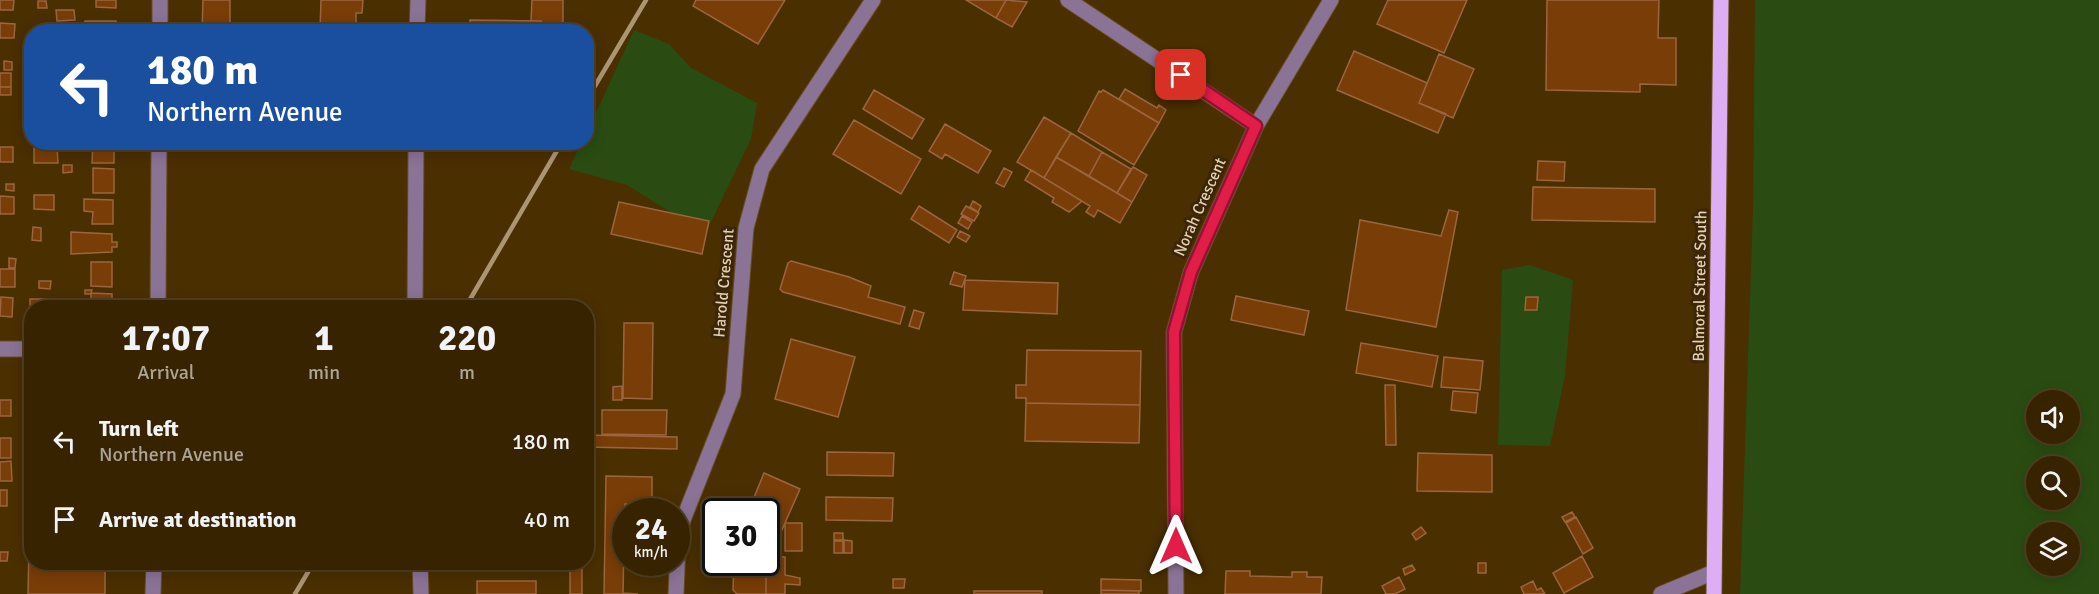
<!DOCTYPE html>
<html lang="en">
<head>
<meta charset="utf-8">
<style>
  :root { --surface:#382300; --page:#3f2b0a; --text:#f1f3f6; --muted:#aba499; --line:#524022 }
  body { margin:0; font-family:Signika,sans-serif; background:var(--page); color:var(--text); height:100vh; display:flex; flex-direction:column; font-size:22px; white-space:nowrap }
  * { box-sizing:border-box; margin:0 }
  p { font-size:20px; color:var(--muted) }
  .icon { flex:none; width:33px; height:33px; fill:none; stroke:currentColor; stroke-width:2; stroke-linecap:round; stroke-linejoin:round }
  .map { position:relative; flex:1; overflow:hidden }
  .panel { position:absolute; left:24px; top:300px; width:570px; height:270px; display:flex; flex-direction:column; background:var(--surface); border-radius:24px; box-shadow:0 3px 15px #0003,0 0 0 2px var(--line) }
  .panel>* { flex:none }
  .top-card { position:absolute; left:24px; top:24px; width:570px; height:126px; border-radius:24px; box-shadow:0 3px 15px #0003,0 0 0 2px var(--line); background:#1a4fa0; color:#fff; overflow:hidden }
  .tools { position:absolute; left:2026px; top:390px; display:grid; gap:12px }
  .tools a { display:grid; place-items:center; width:54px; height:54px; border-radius:50%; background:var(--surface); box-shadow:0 3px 15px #0003,0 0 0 2px var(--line); font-size:30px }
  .speed { position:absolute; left:612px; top:498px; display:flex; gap:12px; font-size:30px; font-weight:700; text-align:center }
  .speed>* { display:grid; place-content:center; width:78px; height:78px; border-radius:50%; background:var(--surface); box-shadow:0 3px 15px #0003,0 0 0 2px var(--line); line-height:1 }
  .speed small { font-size:15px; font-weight:400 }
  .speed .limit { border:3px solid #111; border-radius:9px; background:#fff; color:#111 }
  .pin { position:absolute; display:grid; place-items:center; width:51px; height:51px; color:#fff; margin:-26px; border-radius:12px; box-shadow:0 3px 9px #0006 }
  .me { position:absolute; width:66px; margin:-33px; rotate:0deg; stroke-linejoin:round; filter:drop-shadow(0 0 4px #0008) }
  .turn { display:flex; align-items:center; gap:21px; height:126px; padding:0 24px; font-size:27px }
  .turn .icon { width:78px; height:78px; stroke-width:2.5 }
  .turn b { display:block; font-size:42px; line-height:51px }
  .eta { display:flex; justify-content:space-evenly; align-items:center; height:102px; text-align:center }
  .eta b { font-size:36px; font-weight:800; line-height:42px }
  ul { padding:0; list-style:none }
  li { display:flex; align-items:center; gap:18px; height:78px; padding:0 24px }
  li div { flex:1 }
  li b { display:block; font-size:22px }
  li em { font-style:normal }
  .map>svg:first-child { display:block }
  .green { fill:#2a4c12; fill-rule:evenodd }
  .building { fill:#793d07; stroke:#9b653f; stroke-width:1.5 }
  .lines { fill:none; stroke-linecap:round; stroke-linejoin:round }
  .minor-casing { stroke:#664c20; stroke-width:17 }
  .major-casing { stroke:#664c20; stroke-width:17 }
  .minor { stroke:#8a7395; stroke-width:15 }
  .major { stroke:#deaef4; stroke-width:15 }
  .rail { stroke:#ac9572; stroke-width:4.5 }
  .route-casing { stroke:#92132f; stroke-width:15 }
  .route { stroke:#e11d48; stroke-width:10 }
  .labels { text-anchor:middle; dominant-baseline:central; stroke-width:6; stroke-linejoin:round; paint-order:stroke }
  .street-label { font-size:16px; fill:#e5d0b4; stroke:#3b2708 }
</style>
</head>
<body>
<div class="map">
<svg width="2099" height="594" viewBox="0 0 2099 594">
  <rect width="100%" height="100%" fill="#4a2f00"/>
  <path class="green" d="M1755,0h344v594h-359l13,-385zM2037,400h33v34h-33zM2037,466h33v34h-33zM2037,532h33v34h-33z
    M634,30l35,14 22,24 66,35 -6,36 -42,87 -15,1 -67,-42 -58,-16 12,-26 5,-1 1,-10z
    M1530,265l43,15 -8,96 -15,70 -52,-1 4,-175z"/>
  <path class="building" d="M0,0h14l-1,10h-13z
    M96,0h20v8l-20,-1z
    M203,0h27v32h-28z
    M321,0h42l-1,13h-6v17l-36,-1z
    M532,0h31v29h8v3h-30v-11h-10z
    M696,0h89l-27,44 -65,-38z
    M966,0h40l-10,18z
    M1006,0l21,2 -15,25 -16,-9z
    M1388,0h79l-23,53 -67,-29z
    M1547,0h112l-1,38h18v47l-36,-1v8l-94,-2z
    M38,1h8l1,7h-9z
    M56,10h18l1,10 -18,1z
    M470,20l71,1v11h-71z
    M85,21h31v11h-27v-5h-5z
    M0,23l15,1 -1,14h-14z
    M1354,51l73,32 -8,20 27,11 -8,19 -101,-43z
    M1439,54l35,15 -21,49 -34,-15z
    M4,61l8,1v8h-8z
    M0,73h11v14h-11z
    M0,87h11v8h-11z
    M1125,89l32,19 2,-3 7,5 -7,13 -40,-24z
    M874,90l50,29 -12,20 -49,-30z
    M1103,90l56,33 -25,42 -56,-34 21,-40 2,1z
    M1044,117l27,16 -27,45 -27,-16z
    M854,120l67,39 -20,35 -68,-40z
    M945,124l46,27 -13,22 -33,-19 -3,5 -13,-8z
    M1071,133l31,19 -13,24 -33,-19z
    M93,142h21v21h-22z
    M0,147h13v15h-13z
    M34,147h23l1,16h-24z
    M1102,152l29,17 -14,24 -28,-17z
    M1056,157l76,45 -12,21 -22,-13 -4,7 -8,-5 4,-6 -46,-28z
    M1538,161l27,1 -1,19 -27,-1z
    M63,165h9v7l-9,1z
    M1133,167l14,8 -15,27 -15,-9z
    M93,168l21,1v24h-21z
    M1004,168l8,4 -8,15 -8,-4z
    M1031,170l51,31 -13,11 -17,-10 2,-4 -29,-18z
    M6,184h8v7l-8,-1z
    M1533,187l122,2v33l-123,-2z
    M34,195h20v15l-20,-1z
    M0,196l14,1v17h-14z
    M84,199l29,1v24h-21l1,-12 -9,-1z
    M973,201l8,5 -3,6 -8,-5z
    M619,202l90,19 -7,33 -91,-20z
    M919,206l38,24 -8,13 -38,-24z
    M966,206l13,7 -5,8 -13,-7z
    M1449,210l9,2 -22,115 -90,-17 14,-90 81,16z
    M962,216l10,6 -4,7 -10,-6z
    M33,227l8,1v13l-9,-1z
    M960,231l10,5 -4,6 -9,-5z
    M71,232l41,2v8h5v5h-5v5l-41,2z
    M9,258l7,1 -1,9h-6z
    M791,261l58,16 22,9 -3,11 37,10 -5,17 -117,-32 -3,-3 8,-26z
    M91,262h21v25l-21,-1z
    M0,269h15v18h-15z
    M954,272l12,4 -4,11 -12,-3z
    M965,280l93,3 -1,31 -94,-4z
    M39,281h12l-1,8 -11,-1z
    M85,290h7l-1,3 21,1v14h-21v-14h-6z
    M1236,296l73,15 -5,24 -73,-15z
    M1,297l12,1 -1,19 -12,-1z
    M1526,297h12l-1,13h-12z
    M30,299h20l-1,9h-17l-2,11z
    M914,310l10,3 -5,16 -10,-3z
    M624,323h29l-1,76 -29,-1z
    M791,339l64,18 -17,60 -63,-18z
    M1361,343l77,13 -6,31 -76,-14z
    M1027,350l114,1 -1,54 -114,-2v-5h-10v-13h10z
    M1444,357l39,4 -3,29 -39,-3z
    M1385,385h10l1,60h-10z
    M622,386v14h-9v-13z
    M1453,391l25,2 -2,20 -25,-3z
    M0,400h11v16h-11z
    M1026,403l114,2 -1,38 -114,-2z
    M602,410h65l-1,25 -64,-1z
    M586,435l91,2v12l-91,-2z
    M0,438h11v20h-11z
    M827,452l67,1 -1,23 -66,-1z
    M1418,453l74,2v37l-75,-1z
    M11,461l1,20h-12v-19z
    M764,473l36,16 -19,43 -15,-6v-14h-18z
    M606,476l46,1v27h-27l-2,89 15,1h-34z
    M0,490h7v16h-7z
    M826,497l67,1 -1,23 -66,-1z
    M1572,512l3,5 -10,5 -3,-5z
    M1576,517l17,31 -10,6 -17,-31z
    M785,523h17v28h-17z
    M1421,527l5,6 -10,7 -4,-6z
    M834,533h9v7h-9z
    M844,540l8,1v12h-8z
    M834,541h9v12h-9z
    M29,545l3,1v16h73v32h-77z
    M0,552h8l-1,9h-7z
    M1582,556l11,21 -29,16 -11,-20z
    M766,557h19v18l15,3v7l-15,-1v10h-19z
    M570,562h12v32h-12z
    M734,562h32v32h-29l-4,-4z
    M1478,563h8v10h-8z
    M1412,565l3,5 -10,5 -2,-6z
    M1226,571h24v5l42,1v-5h15v5h15l-1,17h-96z
    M1399,577l6,12 -10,5h-9l-4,-8z
    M893,579h12l-1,9h-11z
    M1101,579l40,1v11l-40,-1z
    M477,581h59v13h-59z
    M1533,581l4,9 4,-2 4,6h-21l-3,-7z
    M1101,590l38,1v3h-38z
    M974,591h68v3h-68z"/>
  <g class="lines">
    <defs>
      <path id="minor" d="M1068,0l188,126
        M160,32v-32
        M417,32l1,-32
        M158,308l1,-166
        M415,308l1,-166
        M0,349h32
        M420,562l1,32
        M153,594l1,-32
        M676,594l2,-49 5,-25 50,-126 13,-166 16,-59 111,-169
        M1176,594l-2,-262 17,-60 65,-146 75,-126
        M1661,594l53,-22"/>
      <path id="major" d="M1714,594l7,-594"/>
    </defs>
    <use href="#minor" class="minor-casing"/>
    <use href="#major" class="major-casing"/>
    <use href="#minor" class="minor"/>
    <use href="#major" class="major"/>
    <path class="rail" d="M586,101l60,-101
      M465,308l97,-166
      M295,594l19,-32"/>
  </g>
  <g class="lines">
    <defs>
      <path id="route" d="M1176,546l-2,-214 17,-60 65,-146 -75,-51"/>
    </defs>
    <use href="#route" class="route-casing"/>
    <use href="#route" class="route"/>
  </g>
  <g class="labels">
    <g class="street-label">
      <text transform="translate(1200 207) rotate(-66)">Norah Crescent</text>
      <text transform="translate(724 283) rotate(-85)">Harold Crescent</text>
      <text transform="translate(1700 286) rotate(-89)">Balmoral Street South</text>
    </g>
  </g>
</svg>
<div class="tools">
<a><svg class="icon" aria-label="sound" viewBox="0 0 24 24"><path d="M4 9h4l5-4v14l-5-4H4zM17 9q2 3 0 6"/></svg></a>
<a><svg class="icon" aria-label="search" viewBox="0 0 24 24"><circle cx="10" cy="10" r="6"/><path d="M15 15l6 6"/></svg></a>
<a><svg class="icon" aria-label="layers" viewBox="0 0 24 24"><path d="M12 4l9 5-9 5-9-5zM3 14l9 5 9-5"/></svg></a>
</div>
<div class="speed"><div>24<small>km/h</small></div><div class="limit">30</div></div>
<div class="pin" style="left:1181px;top:75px;background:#d93025"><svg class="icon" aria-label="arrive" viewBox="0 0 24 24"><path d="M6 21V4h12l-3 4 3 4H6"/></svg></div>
<svg class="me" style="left:1176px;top:546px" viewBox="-20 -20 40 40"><path d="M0-17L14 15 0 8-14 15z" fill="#e11d48" stroke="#fff" stroke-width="4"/></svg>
<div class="top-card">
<div class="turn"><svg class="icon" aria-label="left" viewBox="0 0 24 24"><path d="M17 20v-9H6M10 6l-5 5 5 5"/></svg><div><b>180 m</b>Northern Avenue</div></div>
</div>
<section class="panel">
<div class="eta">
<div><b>17:07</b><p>Arrival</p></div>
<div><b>1</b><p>min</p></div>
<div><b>220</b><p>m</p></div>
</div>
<ul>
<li><svg class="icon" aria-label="left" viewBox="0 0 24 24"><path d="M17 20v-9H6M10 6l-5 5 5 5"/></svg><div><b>Turn left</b><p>Northern Avenue</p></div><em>180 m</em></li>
<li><svg class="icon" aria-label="arrive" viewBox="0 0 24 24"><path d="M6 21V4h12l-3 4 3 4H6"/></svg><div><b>Arrive at destination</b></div><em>40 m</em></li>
</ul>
</section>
</div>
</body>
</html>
